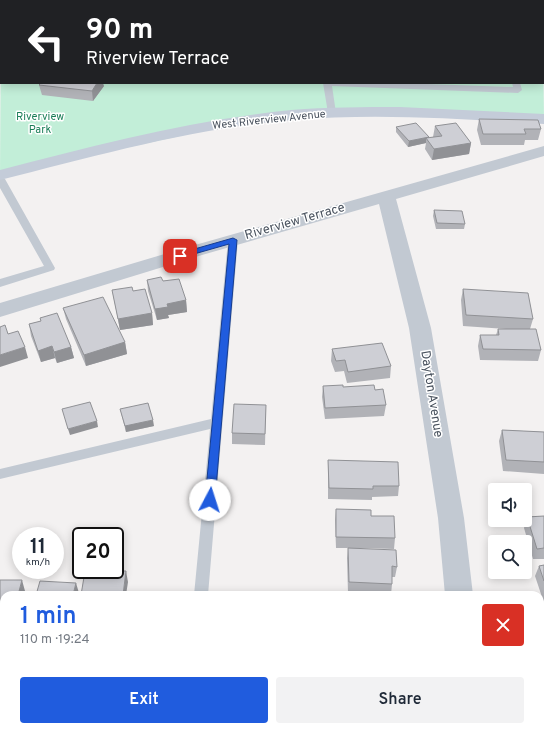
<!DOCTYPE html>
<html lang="en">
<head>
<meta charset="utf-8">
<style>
  :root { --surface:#fff; --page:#f2f2f3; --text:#1f2937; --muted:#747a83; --accent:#205cde }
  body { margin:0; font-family:Overpass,sans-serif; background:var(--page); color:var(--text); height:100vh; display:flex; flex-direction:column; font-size:15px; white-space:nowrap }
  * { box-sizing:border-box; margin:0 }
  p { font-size:13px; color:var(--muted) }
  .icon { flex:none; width:22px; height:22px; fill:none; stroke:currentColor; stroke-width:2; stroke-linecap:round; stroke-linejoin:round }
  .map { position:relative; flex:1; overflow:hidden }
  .panel { position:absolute; left:0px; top:591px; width:544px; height:140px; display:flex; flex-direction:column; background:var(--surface); border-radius:12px 12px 0 0; box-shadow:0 2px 10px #0003 }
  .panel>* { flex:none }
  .top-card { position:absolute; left:0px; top:0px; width:544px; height:84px; box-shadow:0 2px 10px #0003; background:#202124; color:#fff; overflow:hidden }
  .buttons { position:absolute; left:488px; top:483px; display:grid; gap:8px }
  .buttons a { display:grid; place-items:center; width:44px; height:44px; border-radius:4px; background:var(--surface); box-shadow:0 2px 10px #0003; font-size:20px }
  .speed { position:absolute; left:12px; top:527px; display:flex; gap:8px; font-size:20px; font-weight:700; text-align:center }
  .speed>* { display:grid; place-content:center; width:52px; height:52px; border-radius:50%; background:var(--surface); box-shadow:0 2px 10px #0003; line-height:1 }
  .speed small { font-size:10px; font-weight:400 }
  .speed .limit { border:2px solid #111; border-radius:6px; background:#fff; color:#111 }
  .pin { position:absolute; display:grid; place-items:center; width:34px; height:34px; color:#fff; margin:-17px; border-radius:8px; box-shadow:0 2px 6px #0006 }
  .me { position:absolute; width:44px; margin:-22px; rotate:5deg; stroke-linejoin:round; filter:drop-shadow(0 0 3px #0008) }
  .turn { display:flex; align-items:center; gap:14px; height:84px; padding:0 20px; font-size:18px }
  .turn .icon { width:52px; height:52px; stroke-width:2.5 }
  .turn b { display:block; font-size:28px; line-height:34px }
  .round { display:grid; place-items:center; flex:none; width:42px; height:42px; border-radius:4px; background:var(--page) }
  .summary { display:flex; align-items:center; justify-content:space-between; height:68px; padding:0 20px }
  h1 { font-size:24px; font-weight:600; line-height:30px; color:var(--accent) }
  .cta { display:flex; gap:8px; margin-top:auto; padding:8px 20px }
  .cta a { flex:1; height:46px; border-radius:4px; background:var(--accent); color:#fff; font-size:16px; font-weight:600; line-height:46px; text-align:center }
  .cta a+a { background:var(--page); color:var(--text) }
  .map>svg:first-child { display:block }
  .green { fill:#c2eed8 }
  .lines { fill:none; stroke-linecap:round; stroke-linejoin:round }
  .lane { fill:#c2c9d2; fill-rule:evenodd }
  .street { fill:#c2c9d2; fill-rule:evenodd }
  .secondary { fill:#c4ccd9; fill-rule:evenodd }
  .wall { fill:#b1b2b7 }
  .shaded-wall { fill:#909195 }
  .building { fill:#cecfd5; stroke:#909195 }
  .route { fill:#205cde; stroke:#153c90 }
  .labels { text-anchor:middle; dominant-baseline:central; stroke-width:3; stroke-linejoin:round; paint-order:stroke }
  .far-park-label { font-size:11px; fill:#1b7e58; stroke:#fff }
  .far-street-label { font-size:11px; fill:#49525e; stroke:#fff }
  .street-label { font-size:13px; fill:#49525e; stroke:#fff }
</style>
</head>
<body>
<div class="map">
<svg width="544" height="731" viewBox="0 0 544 731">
  <rect width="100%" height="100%" fill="#f3f1f1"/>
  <path class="green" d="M28,0h505v1h-506z
    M1,24v59h542v-39l1,75 -137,-7 -149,7 -258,56z"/>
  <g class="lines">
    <path class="lane" d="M323,83h76l114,4 -1,-4h8l2,7 -4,3 -186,-7 4,27 -4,3 -4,-3z
      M0,176l5,3 50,89 -1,2 -54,17v-8l44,-13 -44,-78z
      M233,237l5,3 -30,355h-14l16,-166 -210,50v-10l211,-50 17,-179z"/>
    <path class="street" d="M526,0h14v1h-14z
      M543,40h1v13h-1z
      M544,146v10l-148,43 35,129 33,190 9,77h-28l-7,-77 -29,-190 -30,-124 -177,51 -202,62v-14l188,-56z
      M0,681h4v28h-4z
      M540,697h4v30h-4z
      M133,727h30v4h-30z"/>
    <path class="secondary" d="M400,107l144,7v10c-83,-5 -167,-11 -251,-4 -100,8 -196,36 -293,60v-10c96,-25 192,-50 291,-60 36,-3 73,-3 109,-3z"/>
  </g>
  <path class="wall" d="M39,85l65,1 -11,15 -51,-6z
    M479,119l62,10 -3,11h-13l-1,5h-43l-4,-15z
    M435,126l36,17 -2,11 -37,6 -7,-11 1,-6 -18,4 -12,-15v-5l33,10v1l4,-1z
    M434,210l31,14 -1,5h-28l-3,-13z
    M147,280l16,1 23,19 1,12 -19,3 1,3 -12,2 -9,-29z
    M463,289l70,30 -3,10 11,21 -3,11 -58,-1 -2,-14 2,-11h16l2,-6h8l-43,-3 -2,-26z
    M112,290l21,1 19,22 1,12 -33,5z
    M63,308l62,34 2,12 -41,12 -20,-47z
    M40,318l31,29 3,11 -17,5 -2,-5 -14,4 -10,-26 -2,-12 12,-3z
    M332,349l59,17 -1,12 -43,5 -3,-12 -9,1 -4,-11z
    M323,386l20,1 32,3 11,15 -2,11 -59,3 -3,-22z
    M266,405l-1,40 -33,-1v-11z
    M120,409l34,17 -28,6z
    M502,430l42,2v42l-41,-3 -4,-30z
    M328,460l71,26 -1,10 -26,1v3l-44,-1z
    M336,509l35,7 24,22 -1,11 -33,-1 36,19 -2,10h-3v7l-1,11 -43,-2 -1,-35 1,-10h-12l-1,-28z
    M544,516v43h-11l-9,-31 3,-11z
    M544,565v38l-9,-27 4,-10z
    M0,580l25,11 -1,4h-20v44h-3l-1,3z"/>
  <path class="shaded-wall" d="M97,83h6l1,3 -11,15 -1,-10z
    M429,137l-1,4 -2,-3v5l-18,4 1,-6z
    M471,143l-2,11 -37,6 2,-11z
    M186,300l1,12 -19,3 1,3 -12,2 -2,-11 12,-5z
    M152,313l1,12 -33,5 -2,-11z
    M125,342l2,12 -41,12 -2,-11z
    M52,346l3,12 -14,4 -3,-11z
    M25,347l3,11 -28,9v-12z
    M71,347l3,11 -17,5 -3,-11z
    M153,420l1,6 -28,6 -1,-6z
    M97,421l1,6 -28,8 -2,-6z
    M126,571l2,11 -2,13h-3z
    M22,580l3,11 -1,4h-6z
    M76,583l3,10v2h-6z"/>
  <path class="building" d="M41,83h56l-5,8 -53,-6z
    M479,119l59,1 3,9h-17l2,5h-43z
    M416,123l13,14 -20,4 -13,-14z
    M456,123l15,20 -37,6 -8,-11 16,-2 -7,-10z
    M434,210l28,1 3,13 -28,-1z
    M161,277l2,4 16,-2 7,21 -19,4 1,3 -13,2 -8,-29z
    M132,287l1,4 12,-2 7,24 -34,6 -6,-29z
    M463,289l65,4 5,26 -67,-4z
    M103,297l22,45 -41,13 -21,-47z
    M57,313l14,34 -17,5 -2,-6 -14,5 -9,-27 12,-3 -1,-3z
    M5,325l3,9 10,-3 7,16 -25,8v-28z
    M498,329h38l5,21 -58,-1 -3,-14h19z
    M382,343l9,23 -43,6 -3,-12 -9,1 -4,-12z
    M343,385v2l31,-2 1,5 8,-1 3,16 -61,3 -2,-22z
    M90,402l7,19 -29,8 -6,-20z
    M148,403l5,17 -28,6 -5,-17z
    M234,404l32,1 -1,29 -33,-1z
    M502,430l42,2v30l-38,-2z
    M328,460l70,2 1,24h-26v3l-44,-1z
    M336,509l35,1v6h23l1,22 -59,-1z
    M544,516v32l-7,1 -10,-32z
    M348,548l48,2 1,17 -5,-1v18l-43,-2z
    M544,565v16l-5,-15z
    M85,571h41l-3,24h-42z
    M0,580h22l-4,15h-14v34h-4z
    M40,581l36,2 -3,12h-37z"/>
  <path class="route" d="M233,238l4,2 -22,260 -2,3 -3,2 -4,-2 -1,-3 24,-256 -49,14 -4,-2 1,-2z"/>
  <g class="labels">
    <g class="far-park-label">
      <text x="40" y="117">Riverview<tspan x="40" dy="13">Park</tspan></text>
    </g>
    <g class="far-street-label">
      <text transform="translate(269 120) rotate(-6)">West Riverview Avenue</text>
    </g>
    <g class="street-label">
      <text transform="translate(295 222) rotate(-16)">Riverview Terrace</text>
      <text transform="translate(431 394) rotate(81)">Dayton Avenue</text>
    </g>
  </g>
</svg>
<div class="buttons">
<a><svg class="icon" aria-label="sound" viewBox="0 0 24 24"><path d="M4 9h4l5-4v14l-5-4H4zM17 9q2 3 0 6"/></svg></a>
<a><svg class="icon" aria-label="search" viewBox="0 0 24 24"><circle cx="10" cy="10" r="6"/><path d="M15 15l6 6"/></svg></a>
</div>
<div class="speed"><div>11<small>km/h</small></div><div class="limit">20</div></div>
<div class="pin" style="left:180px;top:256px;background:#d93025"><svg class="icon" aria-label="arrive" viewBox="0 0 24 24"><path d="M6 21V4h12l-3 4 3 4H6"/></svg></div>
<svg class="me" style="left:210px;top:500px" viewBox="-20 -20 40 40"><circle r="19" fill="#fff"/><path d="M0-13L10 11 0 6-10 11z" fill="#205cde"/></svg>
<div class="top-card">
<div class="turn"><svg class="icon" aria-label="left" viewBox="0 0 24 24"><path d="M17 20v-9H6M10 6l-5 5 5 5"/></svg><div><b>90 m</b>Riverview Terrace</div></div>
</div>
<section class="panel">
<div class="summary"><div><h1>1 min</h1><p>110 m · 19:24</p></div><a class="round" style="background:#d93025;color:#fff"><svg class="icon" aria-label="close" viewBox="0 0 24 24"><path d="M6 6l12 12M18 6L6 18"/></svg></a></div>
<div class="cta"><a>Exit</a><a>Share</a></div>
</section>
</div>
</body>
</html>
